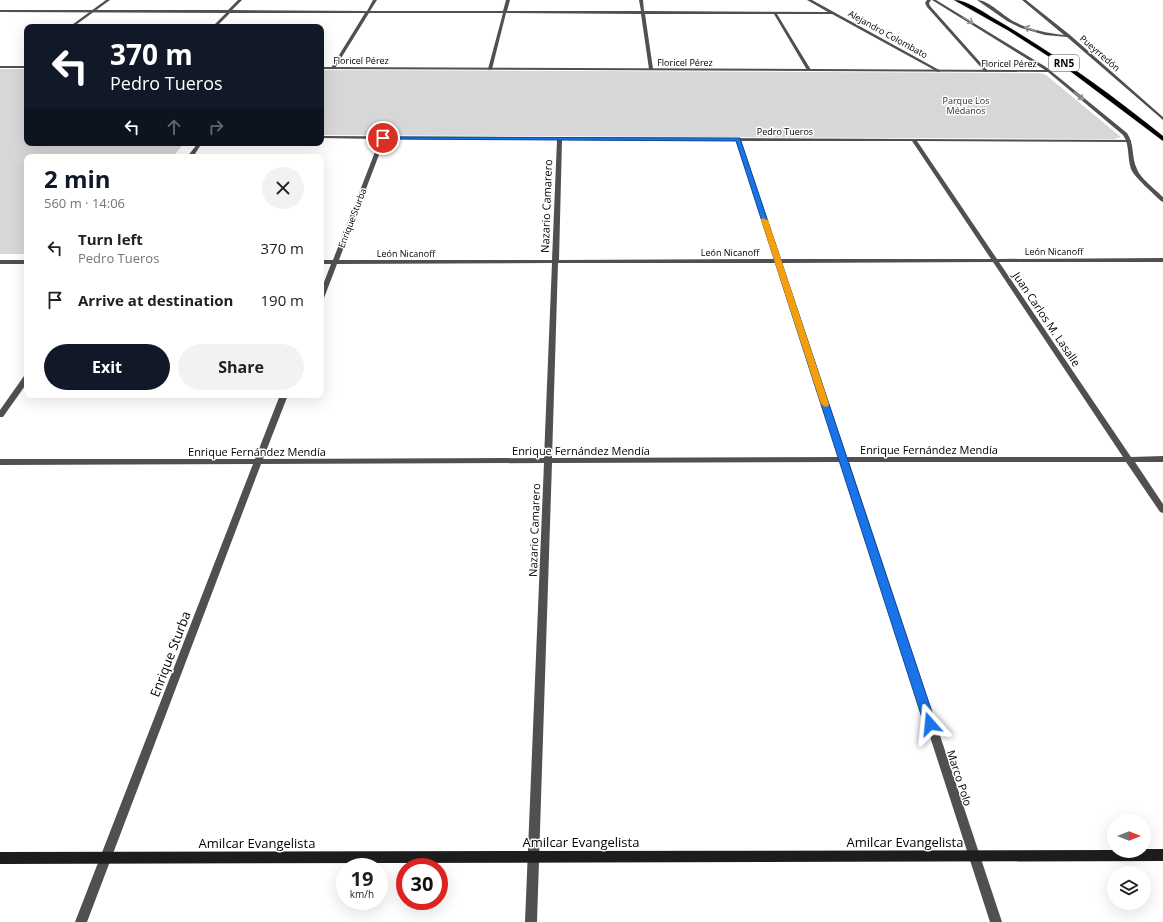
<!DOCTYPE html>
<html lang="en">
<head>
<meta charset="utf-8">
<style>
  :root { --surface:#fff; --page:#f2f2f2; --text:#202124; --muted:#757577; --accent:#111827 }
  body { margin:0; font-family:"Open Sans",sans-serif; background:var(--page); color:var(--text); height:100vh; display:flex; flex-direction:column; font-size:15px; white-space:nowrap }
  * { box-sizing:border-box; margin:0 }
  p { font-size:13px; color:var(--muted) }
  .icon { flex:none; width:22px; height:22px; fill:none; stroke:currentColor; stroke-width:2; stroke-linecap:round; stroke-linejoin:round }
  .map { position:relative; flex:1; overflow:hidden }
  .panel { position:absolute; left:24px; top:154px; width:300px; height:244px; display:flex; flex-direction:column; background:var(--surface); border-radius:8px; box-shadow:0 4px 16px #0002 }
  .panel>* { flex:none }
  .hud { position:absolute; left:24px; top:24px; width:300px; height:122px; border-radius:8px; box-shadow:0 4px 16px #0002; background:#111827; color:#fff; overflow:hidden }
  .needle { width:26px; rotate:90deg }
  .tools { position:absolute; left:1107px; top:814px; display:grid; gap:8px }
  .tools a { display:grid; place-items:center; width:44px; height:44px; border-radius:50%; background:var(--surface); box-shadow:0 4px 16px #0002; font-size:20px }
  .speed { position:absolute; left:336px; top:858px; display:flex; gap:8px; font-size:20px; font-weight:700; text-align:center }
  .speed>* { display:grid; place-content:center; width:52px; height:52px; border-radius:50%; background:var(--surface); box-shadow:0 4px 16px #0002; line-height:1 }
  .speed small { font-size:10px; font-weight:400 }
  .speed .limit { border:6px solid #d22; background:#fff; color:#111 }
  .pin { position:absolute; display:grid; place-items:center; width:34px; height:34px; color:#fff; margin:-17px; border:2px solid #fff; border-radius:50%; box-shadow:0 1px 4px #0007 }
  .me { position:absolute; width:44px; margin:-22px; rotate:342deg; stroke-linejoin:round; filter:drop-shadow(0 0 3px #0008) }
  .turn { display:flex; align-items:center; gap:14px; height:84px; padding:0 20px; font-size:18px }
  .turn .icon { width:52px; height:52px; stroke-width:2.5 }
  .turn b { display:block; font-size:28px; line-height:34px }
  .lanes { display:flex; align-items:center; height:38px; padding:0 20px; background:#0003; justify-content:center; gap:20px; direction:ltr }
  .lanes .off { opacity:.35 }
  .round { display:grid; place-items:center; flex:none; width:42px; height:42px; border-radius:21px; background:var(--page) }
  .overview { display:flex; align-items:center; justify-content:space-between; height:68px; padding:0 20px }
  h1 { font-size:24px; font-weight:700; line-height:30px; color:var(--accent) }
  .button { display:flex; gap:8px; margin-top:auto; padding:8px 20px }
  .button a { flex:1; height:46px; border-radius:24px; background:var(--accent); color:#fff; font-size:16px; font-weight:700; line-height:46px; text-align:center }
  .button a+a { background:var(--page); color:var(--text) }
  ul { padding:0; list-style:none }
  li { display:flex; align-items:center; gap:12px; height:52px; padding:0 20px }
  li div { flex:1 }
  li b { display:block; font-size:15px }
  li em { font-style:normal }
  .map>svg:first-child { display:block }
  .green { fill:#d7d7d7 }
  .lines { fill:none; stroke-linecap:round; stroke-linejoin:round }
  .trunk-casing { stroke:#dbdbdb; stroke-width:1 }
  .minor { fill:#505050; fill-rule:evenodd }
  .tertiary { fill:#505050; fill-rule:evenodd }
  .secondary { fill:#1d1d1d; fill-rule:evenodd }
  .trunk { fill:#000; fill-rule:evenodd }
  .oneway { stroke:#969696 }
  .route { fill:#1a73e8; stroke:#114b97 }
  .slow { fill:#f59e0b }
  .labels { text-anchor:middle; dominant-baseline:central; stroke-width:3; stroke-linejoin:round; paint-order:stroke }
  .far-street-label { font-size:9px; fill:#000; stroke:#fff }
  .far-park-label { font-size:9px; fill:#2e2e2e; stroke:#fff }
  .shield { fill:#fff; stroke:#4c4c4c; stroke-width:1 }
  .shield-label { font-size:10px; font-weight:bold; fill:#000 }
  .street-label { font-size:11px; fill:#000; stroke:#fff }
  .near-street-label { font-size:13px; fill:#000; stroke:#fff }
</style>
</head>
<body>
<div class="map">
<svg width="1163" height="922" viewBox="0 0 1163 922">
  <rect width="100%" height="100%" fill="#fff"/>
  <path class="green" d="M0,69h27v74h157l-11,14h-146v97h-27z
    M321,70l719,3 6,2 75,62 -7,2 -793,-4z"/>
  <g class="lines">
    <defs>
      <path id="trunk" d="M954,0c13,0 29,12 41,19 59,34 115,74 168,117v5l-101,-76 -53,-34z"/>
    </defs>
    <use href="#trunk" class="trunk-casing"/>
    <path class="minor" d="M238,0h4l-10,10 135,1 6,-11h4l-7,11h133l3,-11h4l-3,11h134l-2,-11h4l1,11 184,1 -21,-12h5l129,71 -3,1 -106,-58h-55l34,56 -2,1 -2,-1 -33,-56h-129l8,55 -2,1 -2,-1 -8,-55 -135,-1 -14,56 -2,1 -2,-1 15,-56h-134l-34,55 -2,1 -2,-1 34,-55h-135l-14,14h-4l14,-14 -226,-1v-2h228z
      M927,0h4l-2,3 1,3 57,64v2h-2l-58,-65 -2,-4z
      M977,0c12,0 27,17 38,22 15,8 32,11 49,13l-42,-35h4l44,35 93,82v3l-96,-83 -22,-2 -24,-7 -14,-7z
      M321,136l810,4v2h-2l-212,-1 80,118 166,-1v4h-164l132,195 32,-1v6h-28l28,42v9l-3,-1 -34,-50h-277l153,460h-12l-149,-460 -289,1 -15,459h-12l19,-459 -283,1 -174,458h-12l178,-458 -253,1v-6h255l25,-64h8l-25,64 281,-1 8,-195 -215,1 -13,34 -3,2v-10l10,-26h-10v-4h12l47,-121 -59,-1zM385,139l172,1 -5,120h-213zM562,140l174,1 39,118 -216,1zM741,141h171l79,118h-210zM993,262l130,195h-276l-65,-194zM558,263h218l63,194 -287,1z
      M198,143h4l-9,14h-6z
      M0,260h27v4h-27z
      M24,376h3v7l-24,34h-3v-7z"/>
    <path class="tertiary" d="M106,0h4l-37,27h-4z
      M932,0h4l110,67 81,66c8,12 4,24 10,36 3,9 19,21 26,28v5l-2,-1c-7,-7 -27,-24 -30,-32 -4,-12 -1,-24 -8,-34l-75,-63 -727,-3v-2l724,3z
      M0,66h27v2h-27z"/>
    <path class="secondary" d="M1144,849h19v12l-1163,3v-12l1114,-2v1h30z"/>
    <use href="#trunk" class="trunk"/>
  </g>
  <defs><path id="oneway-shaft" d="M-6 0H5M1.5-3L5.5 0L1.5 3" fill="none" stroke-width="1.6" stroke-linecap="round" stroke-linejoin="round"/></defs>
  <g class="oneway">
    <use href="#oneway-shaft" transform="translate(968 20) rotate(32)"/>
    <use href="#oneway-shaft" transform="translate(1030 29) rotate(-160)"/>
    <use href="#oneway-shaft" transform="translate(1079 96) rotate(39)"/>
  </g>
  <path class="route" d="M381,137l359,1 196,586 -1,3 -5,2 -4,-2 -2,-3 -188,-583 -353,-2 -3,-1z"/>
  <path class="slow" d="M762,218l6,2 61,184 -1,2 -3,1 -4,-3 -60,-184z"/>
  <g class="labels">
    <g class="far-street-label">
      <text transform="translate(888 34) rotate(29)">Alejandro Colombato</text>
      <text transform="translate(1100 53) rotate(41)">Pueyrredón</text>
      <text x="361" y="60">Floricel Pérez</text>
      <text x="685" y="62">Floricel Pérez</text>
      <text x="1009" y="63">Floricel Pérez</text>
      <text x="785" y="131">Pedro Tueros</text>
      <text transform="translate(352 218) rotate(-69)">Enrique Sturba</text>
      <text x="1054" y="251">León Nicanoff</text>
      <text x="730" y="252">León Nicanoff</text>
      <text x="406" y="253">León Nicanoff</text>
    </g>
    <g class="far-park-label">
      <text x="966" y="100">Parque Los<tspan x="966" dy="10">Médanos</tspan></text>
    </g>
    <rect class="shield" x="1049" y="55" width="30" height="16" rx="3"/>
    <g class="shield-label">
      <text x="1064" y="63">RN5</text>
    </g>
    <g class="street-label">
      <text transform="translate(546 206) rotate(-88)">Nazario Camarero</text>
      <text transform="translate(1047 319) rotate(56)">Juan Carlos M. Lasalle</text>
      <text x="929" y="449">Enrique Fernández Mendía</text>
      <text x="581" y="450">Enrique Fernández Mendía</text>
      <text x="257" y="451">Enrique Fernández Mendía</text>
      <text transform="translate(534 530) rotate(-88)">Nazario Camarero</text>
      <text transform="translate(960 778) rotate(72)">Marco Polo</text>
    </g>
    <g class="near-street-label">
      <text transform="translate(170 654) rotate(-69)">Enrique Sturba</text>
      <text x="581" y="842">Amilcar Evangelista</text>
      <text x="905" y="842">Amilcar Evangelista</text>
      <text x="257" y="843">Amilcar Evangelista</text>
    </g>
  </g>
</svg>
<div class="tools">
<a><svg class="needle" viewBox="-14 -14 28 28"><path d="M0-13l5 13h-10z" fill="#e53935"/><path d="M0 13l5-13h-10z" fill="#757577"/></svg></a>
<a><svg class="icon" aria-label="layers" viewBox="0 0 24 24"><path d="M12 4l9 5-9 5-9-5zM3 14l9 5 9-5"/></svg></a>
</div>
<div class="speed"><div>19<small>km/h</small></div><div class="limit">30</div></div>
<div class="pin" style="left:383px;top:138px;background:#d93025"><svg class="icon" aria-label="arrive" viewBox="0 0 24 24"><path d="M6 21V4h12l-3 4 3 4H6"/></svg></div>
<svg class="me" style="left:930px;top:724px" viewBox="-20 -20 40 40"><path d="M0-17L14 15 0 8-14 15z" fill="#1a73e8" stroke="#fff" stroke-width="4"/></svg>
<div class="hud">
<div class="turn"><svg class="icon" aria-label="left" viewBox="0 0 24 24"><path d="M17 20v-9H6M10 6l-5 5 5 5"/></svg><div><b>370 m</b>Pedro Tueros</div></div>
<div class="lanes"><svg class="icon" aria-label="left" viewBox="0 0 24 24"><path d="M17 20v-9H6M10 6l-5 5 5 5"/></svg><svg class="icon off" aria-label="ahead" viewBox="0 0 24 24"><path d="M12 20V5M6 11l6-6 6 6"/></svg><svg class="icon off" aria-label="right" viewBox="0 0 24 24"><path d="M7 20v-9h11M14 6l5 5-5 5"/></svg></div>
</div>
<section class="panel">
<div class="overview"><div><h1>2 min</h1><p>560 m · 14:06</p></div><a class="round"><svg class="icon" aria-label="close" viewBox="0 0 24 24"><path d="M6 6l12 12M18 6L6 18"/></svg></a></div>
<ul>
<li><svg class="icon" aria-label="left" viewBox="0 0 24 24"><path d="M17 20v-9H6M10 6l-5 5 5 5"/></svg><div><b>Turn left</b><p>Pedro Tueros</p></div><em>370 m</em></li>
<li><svg class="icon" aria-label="arrive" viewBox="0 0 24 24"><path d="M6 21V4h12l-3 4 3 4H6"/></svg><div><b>Arrive at destination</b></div><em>190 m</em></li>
</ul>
<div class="button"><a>Exit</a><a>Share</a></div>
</section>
</div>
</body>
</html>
